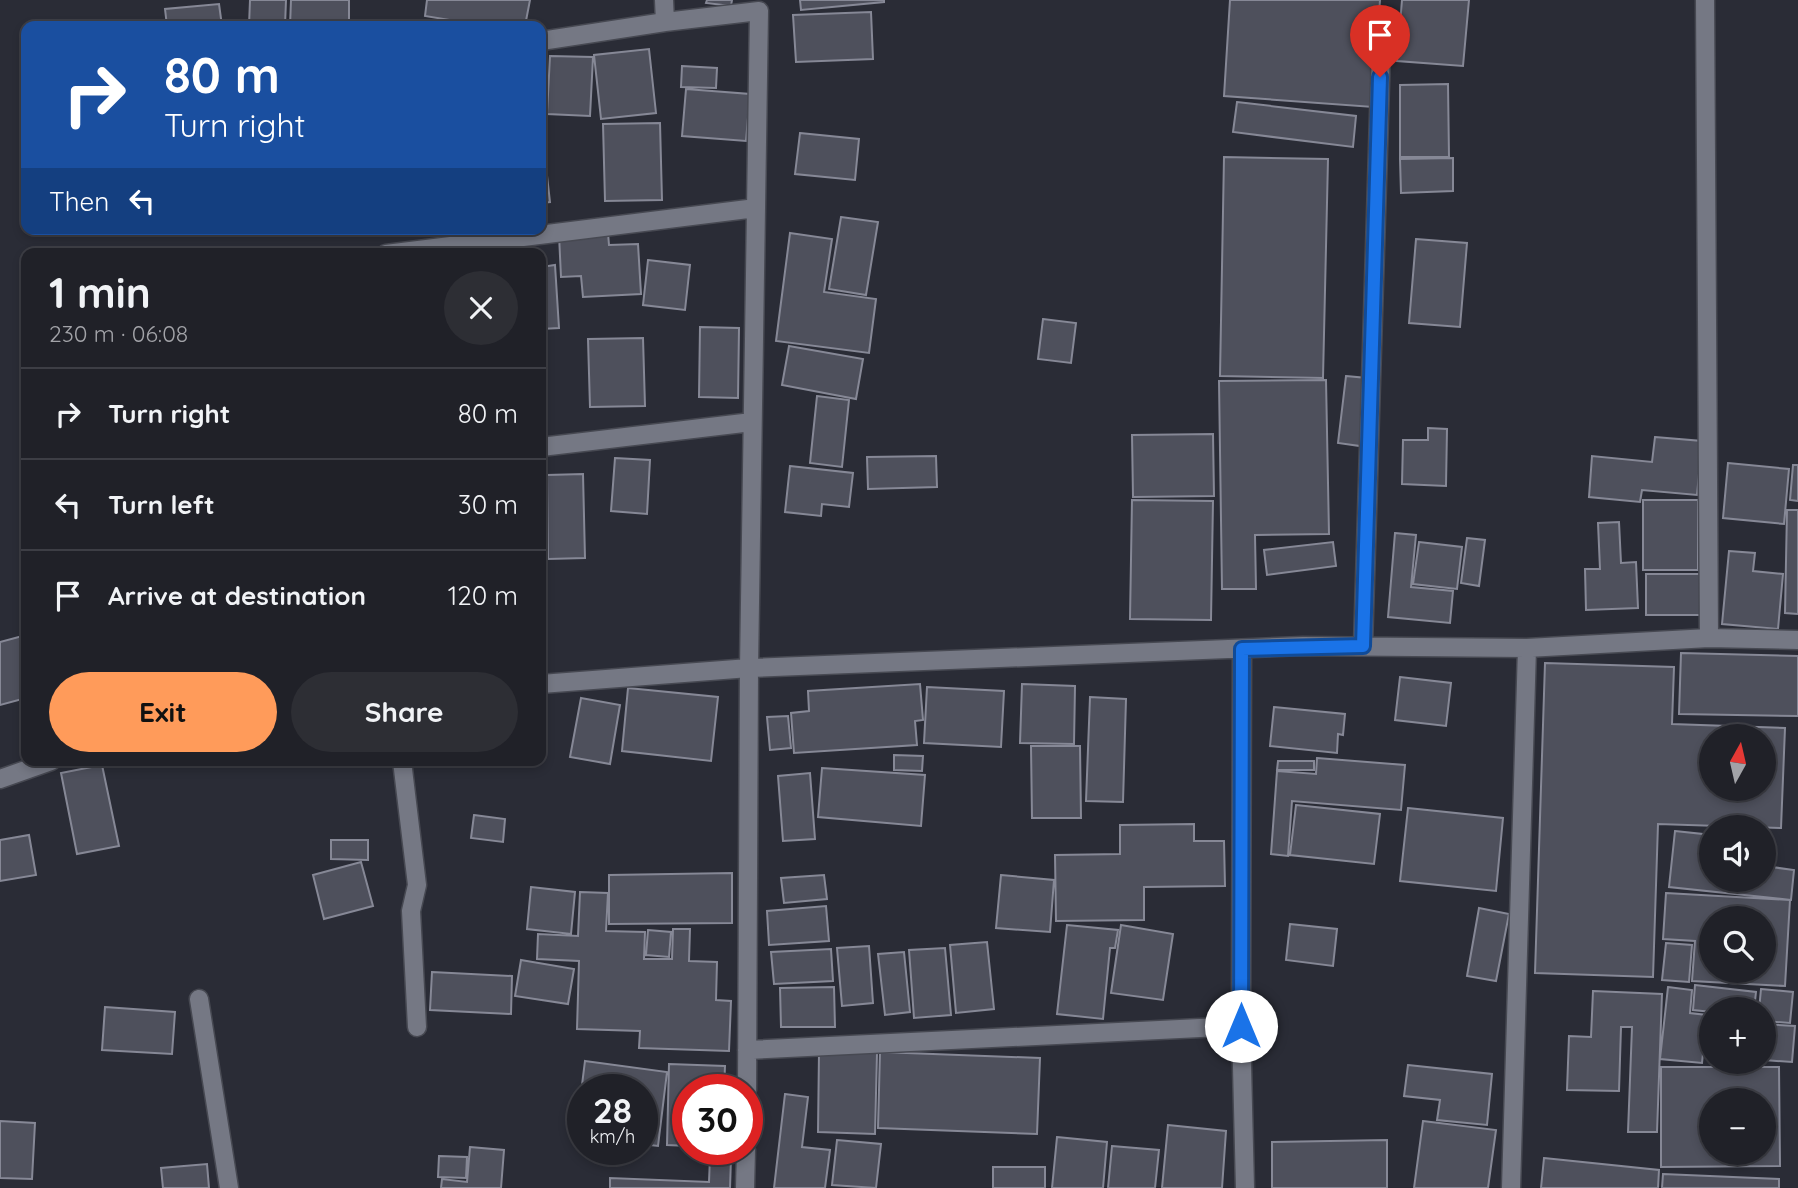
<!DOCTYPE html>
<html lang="en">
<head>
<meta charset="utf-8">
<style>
  :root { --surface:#202128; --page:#2d2e34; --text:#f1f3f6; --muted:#a2a3a8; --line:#3d3e45; --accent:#ff9b5a }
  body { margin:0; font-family:Quicksand,sans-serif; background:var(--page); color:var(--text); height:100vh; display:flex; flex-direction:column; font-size:26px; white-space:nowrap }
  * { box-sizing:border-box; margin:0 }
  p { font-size:23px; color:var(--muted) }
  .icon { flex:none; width:38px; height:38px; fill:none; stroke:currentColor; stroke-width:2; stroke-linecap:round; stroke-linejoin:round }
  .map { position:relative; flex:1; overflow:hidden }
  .side { position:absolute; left:21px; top:248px; width:525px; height:518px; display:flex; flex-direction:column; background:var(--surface); border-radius:14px; box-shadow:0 4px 10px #0003,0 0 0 2px var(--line) }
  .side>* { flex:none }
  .top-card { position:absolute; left:21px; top:21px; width:525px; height:214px; border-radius:14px; box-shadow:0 4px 10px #0003,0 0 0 2px var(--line); background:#1a4fa0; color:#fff; overflow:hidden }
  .needle { width:46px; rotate:8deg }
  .fabs { position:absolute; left:1699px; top:724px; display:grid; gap:14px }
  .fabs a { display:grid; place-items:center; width:77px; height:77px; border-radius:50%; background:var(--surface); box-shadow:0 4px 10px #0003,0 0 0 2px var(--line); font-size:35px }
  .speed { position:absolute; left:567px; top:1074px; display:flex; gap:14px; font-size:35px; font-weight:700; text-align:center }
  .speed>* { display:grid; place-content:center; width:91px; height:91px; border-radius:50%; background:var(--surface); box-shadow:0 4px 10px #0003,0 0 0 2px var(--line); line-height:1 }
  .speed small { font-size:18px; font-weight:400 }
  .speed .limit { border:10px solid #d22; background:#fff; color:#111 }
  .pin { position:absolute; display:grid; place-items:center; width:60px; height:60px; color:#fff; margin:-72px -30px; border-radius:50% 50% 50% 0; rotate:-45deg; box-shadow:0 0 7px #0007 }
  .pin .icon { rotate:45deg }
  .me { position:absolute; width:77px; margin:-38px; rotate:0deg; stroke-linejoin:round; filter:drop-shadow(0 0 5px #0008) }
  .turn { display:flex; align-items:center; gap:24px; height:147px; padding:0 28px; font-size:32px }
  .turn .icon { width:91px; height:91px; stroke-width:2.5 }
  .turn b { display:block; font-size:49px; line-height:60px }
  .then { display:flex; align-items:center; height:66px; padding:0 28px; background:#0003; gap:14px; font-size:26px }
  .round { display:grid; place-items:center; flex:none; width:74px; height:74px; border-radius:37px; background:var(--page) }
  .head { display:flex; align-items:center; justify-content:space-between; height:119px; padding:0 28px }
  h1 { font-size:42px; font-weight:700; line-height:52px }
  .button { display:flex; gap:14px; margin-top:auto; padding:14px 28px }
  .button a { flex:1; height:80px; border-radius:42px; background:var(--accent); color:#111; font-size:28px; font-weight:700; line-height:80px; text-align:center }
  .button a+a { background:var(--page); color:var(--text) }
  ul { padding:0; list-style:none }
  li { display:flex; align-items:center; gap:21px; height:91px; padding:0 28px; border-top:2px solid var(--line) }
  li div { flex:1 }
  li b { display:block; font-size:26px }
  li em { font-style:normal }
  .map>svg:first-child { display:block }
  .building { fill:#4e505c; stroke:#868896; stroke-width:2; fill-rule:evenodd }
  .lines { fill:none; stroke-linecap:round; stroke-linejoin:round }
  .minor-casing { stroke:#474952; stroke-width:21 }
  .minor { stroke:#757884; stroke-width:18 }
  .route-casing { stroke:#114b97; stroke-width:18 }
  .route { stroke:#1a73e8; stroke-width:12 }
</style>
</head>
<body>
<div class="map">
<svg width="1798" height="1188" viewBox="0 0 1798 1188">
  <rect width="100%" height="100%" fill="#2a2c36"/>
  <path class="building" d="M250,0h36l-1,26h-36z
    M291,0h58v26h-59z
    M427,0h103l-5,26h-39l-61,-10z
    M707,0h25l-1,6 -25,-3z
    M800,0h84v2l-83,8z
    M1230,0h150l-7,107 -149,-11z
    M1402,0h67l-6,66 -66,-5z
    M219,4l3,22h-55l-2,-17z
    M871,12l2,47 -77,3 -3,-47z
    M649,49l7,64 -55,6 -7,-64z
    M550,56l43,1 -3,59 -43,-2z
    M682,66l35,2 -1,20 -35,-1z
    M1448,84l1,73h-49v-72z
    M686,89l64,5 -4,47 -64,-5z
    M1237,102l119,14 -3,31 -120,-15z
    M660,123l2,77 -57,1 -2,-77z
    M800,133l59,6 -4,41 -60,-6z
    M541,149h3l6,53 -9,1z
    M1224,157l104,2 -5,219 -103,-2z
    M1453,158v33l-52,2 -1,-34z
    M841,217l37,5 -12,73 -37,-6z
    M608,233l1,12 29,-1 3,50 -58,3 -2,-21 -20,1 -2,-42z
    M790,233l42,6 -8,53 52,7 -7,54 -93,-12z
    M1416,239l51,4 -7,84 -51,-4z
    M648,260l42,5 -5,45 -42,-5z
    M555,265l4,63 -18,1v-62z
    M1043,319l33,4 -5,40 -33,-4z
    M700,327l39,1 -1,70 -39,-1z
    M643,338l2,68 -55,1 -2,-68z
    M789,346l74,13 -7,40 -74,-14z
    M1346,376l21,2 -7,68 -22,-3z
    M1326,380l3,154 -74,1 1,54h-34l-3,-208z
    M817,396l32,4 -7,67 -32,-4z
    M1428,428l19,1 -1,57 -44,-2 1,-44h25z
    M1213,434l1,62 -81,1 -1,-62z
    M1655,437l47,4 -5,54 -55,-5 -2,12 -51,-5 3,-41 60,6z
    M936,456l1,31 -69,2 -1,-32z
    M615,458l35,2 -3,54 -36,-3z
    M1728,463l61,6 -5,55 -61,-6z
    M1793,465h5v36l-8,-1z
    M790,466l63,7 -4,34 -27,-3 -1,12 -36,-4z
    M583,474l2,84 -37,1 -1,-84z
    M1132,500l81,1 -2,119 -81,-1z
    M1643,500h55v70h-55z
    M1787,510h11v104l-13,-1z
    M1619,522l2,41 15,-1 2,46 -52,2 -1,-41h15l-2,-46z
    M1395,533l21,2 -5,52 42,4 -3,32 -62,-6z
    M1467,538l18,2 -6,46 -18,-3z
    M1333,542l3,24 -69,9 -3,-25z
    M1419,542l43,5 -5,42 -44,-5z
    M1729,551l26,2 -2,18 30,3 -5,55 -56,-5z
    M1646,574h55l1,41h-56z
    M26,635v63l-26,7v-63z
    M1681,653l117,3v60l-119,-2z
    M1545,663l129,4 -2,57 113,4 -4,100 -123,-4 -5,153 -118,-4zM1712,737h52v52h-52z
    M1400,677l51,6 -5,43 -51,-6z
    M920,684l3,36 -8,1 2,24 -123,8 -3,-40 18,-2 -1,-20z
    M1022,684l53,2 -1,58 -54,-1z
    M927,687l77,4 -3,56 -77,-4z
    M628,688l90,9 -7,64 -89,-10z
    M1090,697l36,2 -3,103 -37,-1z
    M581,698l39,7 -10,59 -40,-7z
    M1274,707l71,7 -2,21 -5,-1 -1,19 -67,-7z
    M788,716l3,32 -21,2 -3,-33z
    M1031,746h49l1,72h-49z
    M894,755l29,1 -1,15 -28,-1z
    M1317,758l88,7 -4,45 -109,-9 -4,55 -17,-2 6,-83 39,3z
    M1278,761h36v9h-37z
    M102,765l17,81 -42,8 -16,-81z
    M822,768l103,7 -4,51 -103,-9z
    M810,773l5,66 -32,2 -5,-65z
    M1296,805l84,9 -6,50 -84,-9z
    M1408,808l95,10 -7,73 -96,-10z
    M474,815l31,4 -2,23 -32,-4z
    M1194,824v17h30l1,45 -81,1v33l-88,1 -1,-66 65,-1v-29z
    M1675,831l37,4v45h52v-14l30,4 -3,30 -122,-13z
    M29,835l7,40 -36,6v-41z
    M331,840h37v20l-37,-1z
    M361,862l12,44 -49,13 -11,-44z
    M732,873v50l-123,1v-49z
    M824,875l3,24 -43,4 -3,-25z
    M1001,875l53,5 -4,52 -54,-4z
    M531,887l44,5 -4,42 -44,-5z
    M580,892l28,1 -2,38 39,1 -1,27h28l1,-30h17l-1,32 28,1 -1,38 15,1 -2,50 -90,-3 1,-17 -63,-2 2,-68 -42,-2 1,-25 40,2z
    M1666,893l124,7 -5,86 -93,-5 3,-40 -32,-2zM1712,919h52v52h-52z
    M826,906l3,35 -60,4 -2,-34z
    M1479,908l30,6 -13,67 -29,-5z
    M1290,924l47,5 -4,37 -47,-6z
    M1067,925l51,5 -3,18h-5l-7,71 -46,-5z
    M1121,925l52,9 -10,66 -52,-7z
    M648,930l23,2 -2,25 -23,-2z
    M987,942l7,67 -38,4 -6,-68z
    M1666,943l26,2 -3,37 -27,-2z
    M869,946l4,57 -31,3 -5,-58z
    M945,948l6,67 -37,3 -5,-68z
    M831,949l2,32 -59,3 -3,-32z
    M904,952l6,60 -25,3 -7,-61z
    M521,960l53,9 -6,35 -53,-8z
    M432,972l80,4 -1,38 -81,-4z
    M1695,985l61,7 -2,18h-42v2l-19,-2z
    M834,987l1,40h-54l-1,-39z
    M1668,987l24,3 -2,23 17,2 -5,48 -42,-4z
    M1761,989l32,3 -3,31 -26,-2v-11h-5z
    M1593,991l69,3 -5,138h-29l4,-105h-11l-2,64 -52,-1 2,-54 22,1z
    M105,1007l70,5 -3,42 -70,-4z
    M1708,1018l4,1v36l-7,-1z
    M1764,1024l31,2 -3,36 -28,-2z
    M819,1052l58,1 -2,81 -57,-2z
    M880,1052l160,6 -3,76 -159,-6z
    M585,1061l82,11 -9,74 -16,-2v-54h-59v28l-5,-1z
    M669,1064l56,2 -1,24h-36v56l-21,-1z
    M1408,1065l84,9 -5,51 -50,-5 3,-20 -36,-4z
    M1661,1067h118l1,99 -119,1zM1712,1101h52v52h-52z
    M785,1094l23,3 -6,50 28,3 -5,38h-51z
    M0,1121l35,2 -3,56 -32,-1z
    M1423,1121l73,9 -8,58h-74z
    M1168,1125l58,6 -4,57h-60z
    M1057,1137l50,5 -4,46h-51z
    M837,1140l44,4 -5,44 -44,-3z
    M1387,1140v48h-115v-46z
    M1112,1146l47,4 -4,38h-47z
    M470,1147l34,3 -3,38h-60l1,-9 25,3z
    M439,1156l28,1 -1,21 -28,-1z
    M710,1157l21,1 -1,30h-120v-10l99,4z
    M1544,1158l115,12 -1,18h-117z
    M207,1164l2,24h-46l-2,-20z
    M993,1167h52v21h-52z
    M1663,1174l116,5v9h-117z"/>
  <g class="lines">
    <defs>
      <path id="minor" d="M664,0l1,22
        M1705,0l4,638
        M541,41l124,-19 94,-11 -10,657 -2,422
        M386,254l370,-46
        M541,447l211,-25
        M1363,646l18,-596
        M1242,649l-1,377 4,162
        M541,684l208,-16 554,-22 224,2 182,-10 89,2
        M402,761l15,124 -6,26 6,116
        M0,779l51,-18
        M199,999l30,189
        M747,1050l494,-24
        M745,1188l1,-38
        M1511,1188l16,-540"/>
    </defs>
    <use href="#minor" class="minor-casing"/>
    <use href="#minor" class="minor"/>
  </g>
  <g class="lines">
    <defs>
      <path id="route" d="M1241,1026l1,-377 121,-3 17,-569"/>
    </defs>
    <use href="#route" class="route-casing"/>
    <use href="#route" class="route"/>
  </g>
</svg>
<div class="fabs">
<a><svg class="needle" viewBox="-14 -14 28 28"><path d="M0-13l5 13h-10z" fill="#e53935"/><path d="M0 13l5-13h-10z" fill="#a2a3a8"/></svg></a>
<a><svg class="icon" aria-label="sound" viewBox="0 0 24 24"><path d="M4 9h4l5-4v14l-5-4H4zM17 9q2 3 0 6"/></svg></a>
<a><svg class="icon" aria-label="search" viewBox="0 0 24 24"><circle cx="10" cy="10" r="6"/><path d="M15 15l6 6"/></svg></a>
<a>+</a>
<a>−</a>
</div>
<div class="speed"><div>28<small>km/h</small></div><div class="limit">30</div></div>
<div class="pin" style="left:1380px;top:77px;background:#d93025"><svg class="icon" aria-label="arrive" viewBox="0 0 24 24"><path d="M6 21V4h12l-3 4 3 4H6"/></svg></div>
<svg class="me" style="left:1241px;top:1026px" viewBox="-20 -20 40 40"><circle r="19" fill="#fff"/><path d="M0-13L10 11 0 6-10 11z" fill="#1a73e8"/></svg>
<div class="top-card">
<div class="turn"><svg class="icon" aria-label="right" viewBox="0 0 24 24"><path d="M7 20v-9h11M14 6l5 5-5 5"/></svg><div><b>80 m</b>Turn right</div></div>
<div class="then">Then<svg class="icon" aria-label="left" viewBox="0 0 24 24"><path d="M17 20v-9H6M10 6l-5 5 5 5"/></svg></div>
</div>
<section class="side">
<div class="head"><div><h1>1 min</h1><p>230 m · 06:08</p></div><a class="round"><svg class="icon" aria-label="close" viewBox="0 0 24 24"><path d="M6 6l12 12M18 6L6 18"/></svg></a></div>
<ul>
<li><svg class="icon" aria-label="right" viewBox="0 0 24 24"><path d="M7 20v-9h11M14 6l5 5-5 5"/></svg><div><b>Turn right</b></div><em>80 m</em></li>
<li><svg class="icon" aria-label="left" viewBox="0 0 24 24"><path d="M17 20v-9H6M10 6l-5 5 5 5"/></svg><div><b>Turn left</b></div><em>30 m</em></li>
<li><svg class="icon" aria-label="arrive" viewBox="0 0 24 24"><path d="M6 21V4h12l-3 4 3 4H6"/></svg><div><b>Arrive at destination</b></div><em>120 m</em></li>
</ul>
<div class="button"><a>Exit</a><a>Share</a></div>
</section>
</div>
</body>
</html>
